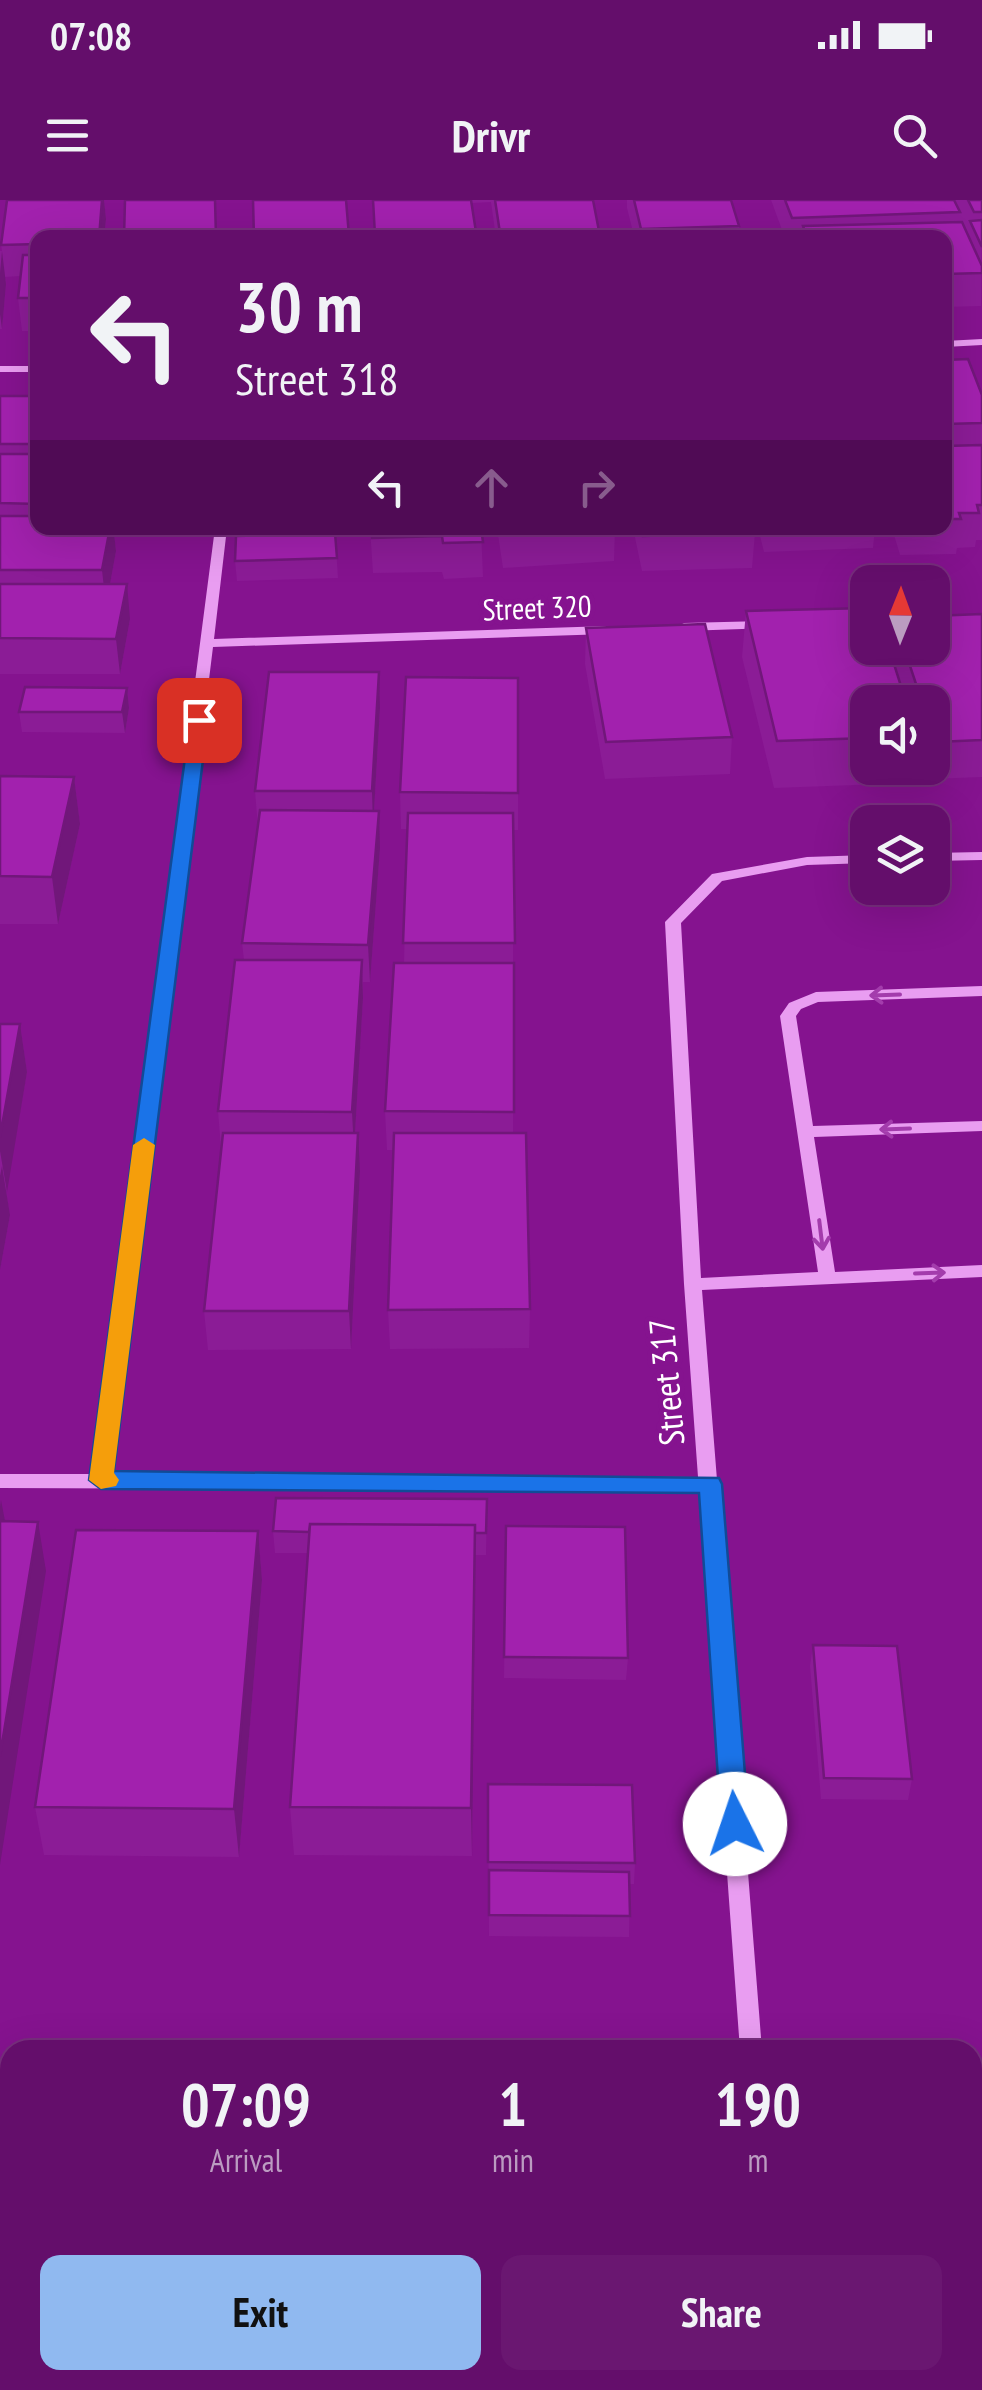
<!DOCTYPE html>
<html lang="en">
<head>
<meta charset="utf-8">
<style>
  :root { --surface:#640e6b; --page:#6a1771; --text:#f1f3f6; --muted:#bb9cc1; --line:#782e7e; --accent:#90b9f0 }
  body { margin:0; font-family:"PT Sans Narrow",sans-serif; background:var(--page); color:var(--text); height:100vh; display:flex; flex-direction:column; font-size:38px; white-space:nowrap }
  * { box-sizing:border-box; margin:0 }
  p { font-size:32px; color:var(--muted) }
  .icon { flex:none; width:55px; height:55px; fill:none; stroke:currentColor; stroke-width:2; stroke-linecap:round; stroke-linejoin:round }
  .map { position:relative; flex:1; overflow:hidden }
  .details { position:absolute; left:0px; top:1840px; width:982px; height:350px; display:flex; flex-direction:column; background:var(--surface); border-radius:30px 30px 0 0; box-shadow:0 10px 40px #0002,0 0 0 2px var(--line) }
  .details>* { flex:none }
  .banner { position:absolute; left:30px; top:30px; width:922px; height:305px; border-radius:20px; box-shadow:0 10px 40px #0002,0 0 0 2px var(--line); background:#640e6b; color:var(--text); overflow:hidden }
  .needle { width:65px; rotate:1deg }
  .fabs { position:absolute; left:850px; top:365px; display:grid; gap:20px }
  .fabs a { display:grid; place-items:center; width:100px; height:100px; border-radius:20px; background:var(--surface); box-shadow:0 10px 40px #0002,0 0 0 2px var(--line); font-size:50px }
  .pin { position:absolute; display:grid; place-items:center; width:85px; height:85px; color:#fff; margin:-42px; border-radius:20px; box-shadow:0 5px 15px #0006 }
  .me { position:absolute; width:110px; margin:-55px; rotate:356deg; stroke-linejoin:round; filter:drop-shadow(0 0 8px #0008) }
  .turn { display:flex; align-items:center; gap:35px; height:210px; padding:0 40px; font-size:45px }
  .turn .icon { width:130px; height:130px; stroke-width:2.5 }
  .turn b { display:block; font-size:70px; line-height:85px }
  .lanes { display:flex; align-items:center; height:95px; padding:0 40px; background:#0003; justify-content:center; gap:50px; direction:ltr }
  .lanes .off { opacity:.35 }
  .eta { display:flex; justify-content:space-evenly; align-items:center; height:170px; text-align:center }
  .eta b { font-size:60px; font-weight:700; line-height:70px }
  .button { display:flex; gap:20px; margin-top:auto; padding:20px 40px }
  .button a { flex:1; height:115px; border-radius:20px; background:var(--accent); color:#111; font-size:40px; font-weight:700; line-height:115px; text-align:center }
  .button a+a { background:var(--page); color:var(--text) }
  .status { display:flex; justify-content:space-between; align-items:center; height:70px; padding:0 50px; background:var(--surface); direction:ltr }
  .status svg { height:28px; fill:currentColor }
  header { display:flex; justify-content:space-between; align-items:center; height:130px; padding:0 40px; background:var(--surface); font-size:45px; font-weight:700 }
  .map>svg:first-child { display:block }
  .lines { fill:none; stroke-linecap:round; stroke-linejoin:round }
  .minor { fill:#e99df1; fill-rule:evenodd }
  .wall { fill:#8b1c96 }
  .shaded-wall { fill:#71177a }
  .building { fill:#a221ae; stroke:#71177a; stroke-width:2.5 }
  .oneway { stroke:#a33cac }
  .route { fill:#1a73e8; stroke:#114b97; stroke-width:2.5 }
  .slow { fill:#f59e0b }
  .labels { text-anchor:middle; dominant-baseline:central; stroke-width:10; stroke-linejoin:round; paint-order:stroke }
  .far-street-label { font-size:30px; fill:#fff; stroke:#85138f }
  .street-label { font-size:35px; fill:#fff; stroke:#85138f }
</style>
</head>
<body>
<div class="status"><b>07:08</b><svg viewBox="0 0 49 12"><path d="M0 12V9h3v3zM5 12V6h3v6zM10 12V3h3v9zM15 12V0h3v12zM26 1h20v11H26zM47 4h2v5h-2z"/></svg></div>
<header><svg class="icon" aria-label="menu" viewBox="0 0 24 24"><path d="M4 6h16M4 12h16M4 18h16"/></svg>Drivr<svg class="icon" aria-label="search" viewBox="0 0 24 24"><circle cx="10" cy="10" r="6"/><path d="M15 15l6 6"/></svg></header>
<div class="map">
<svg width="982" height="2190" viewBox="0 0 982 2190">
  <rect width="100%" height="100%" fill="#85138f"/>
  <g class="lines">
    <path class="minor" d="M982,139v6l-37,2v-6z
      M0,166h38v6h-38z
      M215,328h12l-13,111 394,-13 7,4 -7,4 -395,13 -102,828 587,2 -14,-193 -19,-362 47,-48 95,-17 61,-2v8l-61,2 -85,16 -41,42 20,355 117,-6 -38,-256 9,-13 27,-11 166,-6v10l-164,6 -17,7 -5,7 17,110 169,-5v10l-168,6 21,135 147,-7v12l-280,13 60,760h-22l-41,-559 -699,-3v-14h92z
      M768,421l5,1v6l-89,3 -7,-4 7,-4z
      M982,652v8l-50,1v-8z
      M0,2130l10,2v24l-10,-2z
      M183,2180h69l7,10h-69l-4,-2z
      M764,2180h24v10h-24z"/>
  </g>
  <path class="wall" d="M7,0h97l2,19 -2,19h-66v93h-16l-4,-33 3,-22 -16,1 1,7 -4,45h-2v-78h2l-1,-6z
    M372,0h221l6,31v7h-103l-5,-36 -20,1 5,35h-102z
    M627,0h104l8,26v7l-105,3 -7,-28z
    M771,0h211l-1,106 -36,1v-69h-160z
    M945,160l37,35v145h-6l-1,7 -18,1 -1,6 -56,1 -8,-27h53z
    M0,196h38v132l76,5 2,18 -6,33 20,35 -10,55h-120z
    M370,328h111l2,49 -39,2 -2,-7 -69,1z
    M497,328h118l-1,33 -111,7z
    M633,328h120l2,5 -3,35 -110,3z
    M758,328h117l-2,20 -109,4z
    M335,333l3,45 -101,3 -2,-20z
    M746,411l144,39v-2h42l50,-34v163l-51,2 -4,-11h5v-66h-64v66h44l-2,15 -136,5 -32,-131z
    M586,428l146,109 -2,37 -125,5 -20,-115z
    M518,478v152h-5v303l17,176 -1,39 -139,1 -2,-39 5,-160h-6l-2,-39 19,-148 3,-134h-6l-1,-37z
    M127,488l2,20 -4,25 -103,-1 -3,-20z
    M380,508l-6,103 6,37 -10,134h-7v16l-8,135 5,38 -9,178 -143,1 -4,-39 17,-163 -3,-37 26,-151 -2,-17 16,-115 -3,-37z
    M0,576l74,1 6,47 -22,100h-58z
    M0,824h20l7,48 -21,120 4,23 -10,55z
    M487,1299l-1,56h-11l-3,301 -178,-1 -4,-48 18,-254h-33l-2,-22z
    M506,1326l122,132 -2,22 -122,-2z
    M258,1331l4,49 -23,277 -195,-2 -9,-48z
    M813,1445l99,134 -4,21 -87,-1 -11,-133z
    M488,1584l147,79 -1,21h-4l-1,53 -140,-1z"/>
  <path class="shaded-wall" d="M102,0h2l2,19 -2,19h-5z
    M2,51l4,33 -4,45 -2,-15v-41z
    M110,328h5l-1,5 2,18 -10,55 -4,-36z
    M127,384l3,35 -10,55 -4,-35z
    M379,472l1,36 -7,120 -1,-37z
    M127,488l2,20 -4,25 -3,-21z
    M74,577l6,47 -22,100 -6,-47z
    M379,611l1,37 -10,134 -2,-37z
    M362,760l1,38 -9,152 -2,-38z
    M20,824l7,48 -20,120 -7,-41v-14z
    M358,933l2,38 -9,178 -2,-38z
    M2,966l8,49 -10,55v-94z
    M1,1300l4,21 -5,28v-42z
    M38,1322l8,49 -46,294v-109z
    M475,1325v49l-3,282 -1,-48z
    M258,1331l4,49 -23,277 -5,-48z"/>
  <path class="building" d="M7,0h95l-3,38h-61v6l-37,1z
    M125,0h90l1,38h-92z
    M253,0h93l3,36 -95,2z
    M373,0h98l5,32 -101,3z
    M495,0h98l6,31 -99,2z
    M634,0h97l8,26 -98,3z
    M785,0h169l6,12 -168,6z
    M968,0h14v12h-8z
    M982,20v27l-12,-26z
    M962,22l20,44v7l-37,1v-36h-138l-4,-12z
    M748,33l1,5 -124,-1z
    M23,55h15v43h-20z
    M968,159l14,36v28l-37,1v-64z
    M0,196h38v48h-38z
    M982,245v60h-5l2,8h-20l2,6h-16v-73z
    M0,254h38v50l-38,-1z
    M0,316h38v12h72l-8,42h-102z
    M371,328h110l2,14 -40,1 -1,-7 -70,2z
    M502,328h89l-88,5z
    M642,328h111l2,5 -112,3z
    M335,333l2,25 -102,3 1,-25z
    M0,384h127l-11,55 -116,-1z
    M868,408v40h21l17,54h-38v36l-91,3 -31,-130z
    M982,414v126l-46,2 -4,-9v-31h-10l-18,-54h28v-32z
    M705,424l27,113 -126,5 -20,-114z
    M269,472h110l-7,119h-117z
    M406,477l112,1v115l-118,-1z
    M25,487l102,1 -5,24h-103z
    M0,576l74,1 -22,100 -52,-1z
    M260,610l119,1 -11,134 -126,-2z
    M408,613h105l2,130h-112z
    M235,760h127l-10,152 -134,-1z
    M394,763h120v149l-129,-1z
    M0,824h20l-20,113z
    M223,933h135l-9,178h-145z
    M394,933h132l4,176 -142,1z
    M276,1298l211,1 -1,34h-11v-8l-165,-1 -1,8 -36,-1z
    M0,1321l38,1 -38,234z
    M310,1324l165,1 -4,283 -181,-1z
    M506,1326l119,1 3,131 -124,-1z
    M76,1330l182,1 -24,278 -199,-2z
    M813,1445l84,1 15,133 -88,-1z
    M488,1584l144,1 3,78 -147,-1z
    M489,1670l140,2 1,44 -141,-1z"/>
  <defs><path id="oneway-shaft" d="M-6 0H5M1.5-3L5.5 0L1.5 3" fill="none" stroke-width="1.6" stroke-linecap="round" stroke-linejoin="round" transform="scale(2.5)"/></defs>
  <g class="oneway">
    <use href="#oneway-shaft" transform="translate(885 795) rotate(178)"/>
    <use href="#oneway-shaft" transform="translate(895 929) rotate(178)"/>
    <use href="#oneway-shaft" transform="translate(821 1035) rotate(83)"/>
    <use href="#oneway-shaft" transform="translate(930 1073) rotate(-2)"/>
  </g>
  <path class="route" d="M199,514l9,6 -94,751 605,7 3,6 27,340 -4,8 -10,3 -10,-3 -4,-8 -22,-331 -598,-4 -12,-9 101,-760z"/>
  <path class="slow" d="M144,938l11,7 -41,328 5,7 -3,6 -15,3 -12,-9 44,-335z"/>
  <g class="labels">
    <g class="far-street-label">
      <text transform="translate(537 407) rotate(-2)">Street 320</text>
    </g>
    <g class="street-label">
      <text transform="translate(666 1182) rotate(-95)">Street 317</text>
    </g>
  </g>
</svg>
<div class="fabs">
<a><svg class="needle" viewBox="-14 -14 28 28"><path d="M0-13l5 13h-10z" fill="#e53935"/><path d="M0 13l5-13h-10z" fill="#bb9cc1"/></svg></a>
<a><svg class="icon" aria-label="sound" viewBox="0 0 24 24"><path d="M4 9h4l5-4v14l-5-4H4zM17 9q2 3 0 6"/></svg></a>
<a><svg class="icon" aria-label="layers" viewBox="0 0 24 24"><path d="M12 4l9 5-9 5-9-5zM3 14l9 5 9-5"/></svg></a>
</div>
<div class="pin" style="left:199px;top:520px;background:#d93025"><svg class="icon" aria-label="arrive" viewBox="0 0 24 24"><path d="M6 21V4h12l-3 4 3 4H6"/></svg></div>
<svg class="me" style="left:735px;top:1624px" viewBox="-20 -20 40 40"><circle r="19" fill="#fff"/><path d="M0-13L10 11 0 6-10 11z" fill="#1a73e8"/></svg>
<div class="banner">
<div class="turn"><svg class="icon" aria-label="left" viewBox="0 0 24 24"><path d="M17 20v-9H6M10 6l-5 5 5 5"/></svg><div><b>30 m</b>Street 318</div></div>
<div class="lanes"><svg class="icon" aria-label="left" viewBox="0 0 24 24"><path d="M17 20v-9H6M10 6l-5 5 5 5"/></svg><svg class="icon off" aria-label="ahead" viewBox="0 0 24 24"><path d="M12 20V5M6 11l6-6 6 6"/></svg><svg class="icon off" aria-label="right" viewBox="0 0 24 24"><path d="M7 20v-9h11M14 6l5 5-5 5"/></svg></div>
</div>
<section class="details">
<div class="eta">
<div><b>07:09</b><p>Arrival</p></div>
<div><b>1</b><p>min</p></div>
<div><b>190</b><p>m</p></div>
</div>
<div class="button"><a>Exit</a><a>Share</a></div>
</section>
</div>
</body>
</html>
